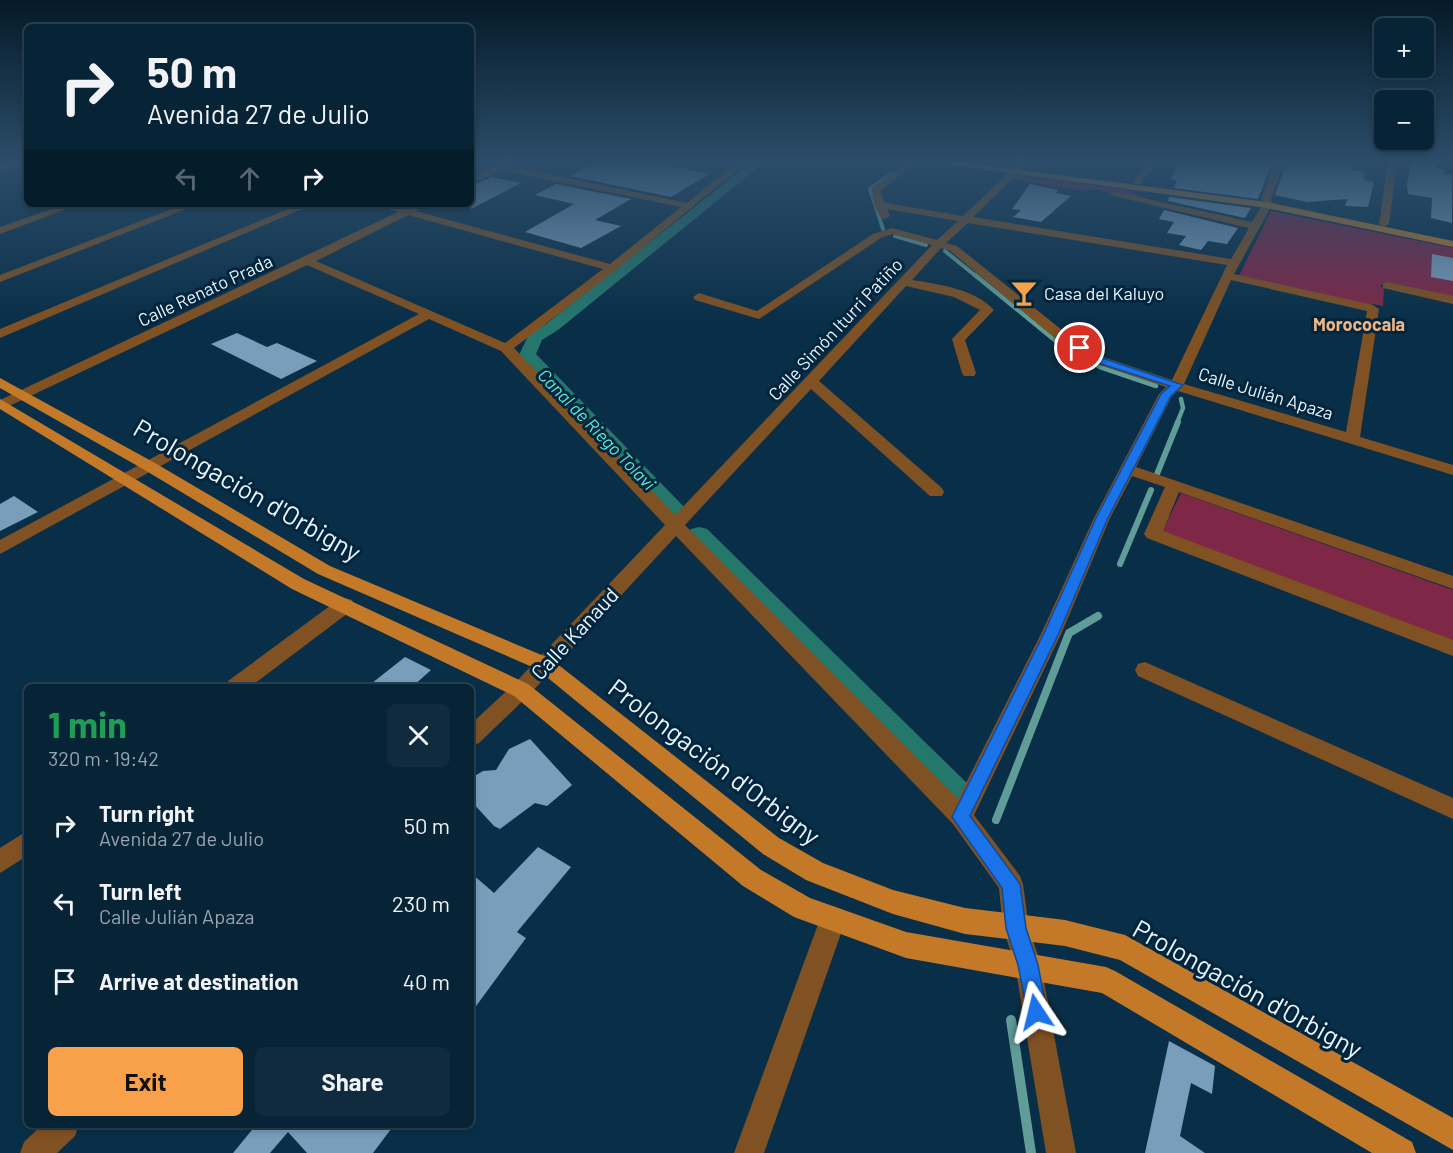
<!DOCTYPE html>
<html lang="en">
<head>
<meta charset="utf-8">
<style>
  :root { --surface:#072336; --page:#102b3e; --text:#f1f3f6; --muted:#98a4ad; --line:#284051; --accent:#f8a14a }
  body { margin:0; font-family:Barlow,sans-serif; background:var(--page); color:var(--text); height:100vh; display:flex; flex-direction:column; font-size:22px; white-space:nowrap }
  * { box-sizing:border-box; margin:0 }
  p { font-size:20px; color:var(--muted) }
  .icon { flex:none; width:33px; height:33px; fill:none; stroke:currentColor; stroke-width:2; stroke-linecap:round; stroke-linejoin:round }
  .map { position:relative; flex:1; overflow:hidden }
  .side { position:absolute; left:24px; top:684px; width:450px; height:444px; display:flex; flex-direction:column; background:var(--surface); border-radius:9px; box-shadow:0 3px 9px #0003,0 0 0 2px var(--line) }
  .side>* { flex:none }
  .top-card { position:absolute; left:24px; top:24px; width:450px; height:183px; border-radius:9px; box-shadow:0 3px 9px #0003,0 0 0 2px var(--line); background:#072336; color:var(--text); overflow:hidden }
  .buttons { position:absolute; left:1374px; top:18px; display:grid; gap:12px }
  .buttons a { display:grid; place-items:center; width:60px; height:60px; border-radius:9px; background:var(--surface); box-shadow:0 3px 9px #0003,0 0 0 2px var(--line); font-size:30px }
  .pin { position:absolute; display:grid; place-items:center; width:51px; height:51px; color:#fff; margin:-26px; border:3px solid #fff; border-radius:50%; box-shadow:0 2px 6px #0007 }
  .me { position:absolute; width:66px; margin:-33px; rotate:350deg; stroke-linejoin:round; filter:drop-shadow(0 0 4px #0008) }
  .turn { display:flex; align-items:center; gap:21px; height:126px; padding:0 24px; font-size:27px }
  .turn .icon { width:78px; height:78px; stroke-width:2.5 }
  .turn b { display:block; font-size:42px; line-height:51px }
  .lanes { display:flex; align-items:center; height:57px; padding:0 24px; background:#0003; justify-content:center; gap:30px; direction:ltr }
  .lanes .off { opacity:.35 }
  .round { display:grid; place-items:center; flex:none; width:63px; height:63px; border-radius:9px; background:var(--page) }
  .overview { display:flex; align-items:center; justify-content:space-between; height:102px; padding:0 24px }
  h1 { font-size:36px; font-weight:700; line-height:45px; color:#1e9e55 }
  .primary-button { display:flex; gap:12px; margin-top:auto; padding:12px 24px }
  .primary-button a { flex:1; height:69px; border-radius:9px; background:var(--accent); color:#111; font-size:24px; font-weight:700; line-height:69px; text-align:center }
  .primary-button a+a { background:var(--page); color:var(--text) }
  ul { padding:0; list-style:none }
  li { display:flex; align-items:center; gap:18px; height:78px; padding:0 24px }
  li div { flex:1 }
  li b { display:block; font-size:22px }
  li em { font-style:normal }
  .map>svg:first-child { display:block }
  .green { fill:#7f2746 }
  .lines { fill:none; stroke-linecap:round; stroke-linejoin:round }
  .stream-far4 { stroke:#609d98; stroke-width:4 }
  .stream-far3 { stroke:#609d98; stroke-width:4.5 }
  .stream-far2 { stroke:#609d98; stroke-width:6 }
  .stream-far1 { stroke:#609d98; stroke-width:8 }
  .stream { stroke:#609d98; stroke-width:10 }
  .canal { fill:#25776c; fill-rule:evenodd }
  .building { fill:#789ebc }
  .minor { fill:#805123; fill-rule:evenodd }
  .major { fill:#c47928; fill-rule:evenodd }
  .route { fill:#1a73e8; stroke:#114b97; stroke-width:1.5 }
  .labels { text-anchor:middle; dominant-baseline:central; stroke-width:6; stroke-linejoin:round; paint-order:stroke }
  .far-street-label { font-size:18px; fill:#e9f5ff; stroke:#00253d }
  .far-poi-label { font-size:18px; fill:#e9f5ff; stroke:#00253d; text-anchor:start }
  .far-neighbourhood-label { font-size:18px; font-weight:bold; fill:#f3b680; stroke:#00253d }
  .far-water-label { font-size:18px; font-style:italic; fill:#56edd9; stroke:#00253d }
  .street-label { font-size:21px; fill:#e9f5ff; stroke:#00253d }
  .near-street-label { font-size:26px; fill:#e9f5ff; stroke:#00253d }
</style>
</head>
<body>
<div class="map">
<svg width="1453" height="1153" viewBox="0 0 1453 1153">
  <rect width="100%" height="100%" fill="#092f48"/>
  <path class="green" d="M1019,175l109,15 17,9 22,7 -78,-18 -4,3 -71,-12z
    M1271,211l182,37v50l-63,-14 -10,1 4,4 -1,17 -10,-2 -6,2 -128,-30z
    M1181,493l272,97v51l-291,-109z"/>
  <g class="lines">
    <path class="stream-far4" d="M883,229l-13,-40 22,-16
      M895,236l31,9
      M945,251l32,26"/>
    <path class="stream-far3" d="M975,275l87,71 38,21 56,19
      M1177,423l6,-15 -2,-9"/>
    <path class="stream-far2" d="M1157,474l21,-52
      M1120,564l31,-74"/>
    <path class="stream-far1" d="M996,820l73,-187 29,-17"/>
    <path class="stream" d="M1011,1020l20,133"/>
    <path class="canal" d="M753,161h13l-208,169 -16,10 -6,14 151,156 3,5 -3,5 -7,2 -7,-2 -154,-165 10,-21 17,-10z
      M699,527l8,2 264,258 4,9 -4,9 -10,4 -10,-4 -260,-266 -3,-5 3,-5z"/>
  </g>
  <path class="building" d="M598,161h51l60,13 -38,23 -101,-21z
    M1179,161h94l-15,38 -84,-11 3,-7 -6,-3z
    M1287,161h64l-1,8 15,3 -1,8 10,2 -6,25 -23,-1 2,-7 -40,3 -32,-7z
    M1411,161h24l2,8 6,1 1,4 8,1v48l-21,-5 1,-20 -24,-4 -1,-9z
    M492,177l29,6 -50,26v-23z
    M556,184l75,15 -36,21 26,6 -40,22 -56,-16 49,-28 -39,-9z
    M1030,184l28,6 -2,3 15,3 -30,26 -28,-5 8,-7 -9,-1z
    M1169,197l82,11 -6,10 -77,-17z
    M1164,210l74,18 -11,16 -19,-3 -7,9 -22,-5 7,-9 -19,-3 7,-11 -15,-3z
    M1432,254l21,4v23l-22,-4z
    M237,333l30,14 10,-4 40,18 -36,18 -70,-35z
    M14,496l24,16 -38,19v-27z
    M405,657l26,13 -19,17h-45z
    M530,739l42,46 -25,21 -12,-3 -35,26 -6,-3 -23,-25v-23l12,-7 13,-1 13,-21z
    M538,847l33,20 -54,65 9,6 -55,75v-140l23,20z
    M1169,1041l46,25 -3,28 -21,-11 -11,53 25,17h-60z
    M256,1125h138l-21,28h-66l-19,-21 -18,21h-37z"/>
  <g class="lines">
    <path class="minor" d="M16,161h11v3l-27,8v-6z
      M504,161h10l-5,5 178,37 51,-42h10l-132,109 -102,78 161,167 257,-270 -40,-11 -11,4 -122,81 -64,-19 -2,-3 6,-4 58,18 116,-77 19,-6 45,12 21,-19 -71,-12 3,7 -5,3 -4,-1 -7,-13 -2,-17 36,-27h10l-38,30 5,12 78,13 58,-55h10l-58,56 258,42 18,-31 -139,-33 5,-3 137,30 10,-17 -1,-6 15,-38h9l-14,38 1,6 -38,69 139,31 6,4 -19,128 93,28v10l-275,-84 -6,5 -36,71 317,109v13l-274,-97 -16,39 290,109v16l-306,-118 -3,-4 21,-47 -33,-11 -22,42 -48,114 -88,183 46,61 3,8 6,44 12,37 35,188h-30l-31,-188 -12,-37 -4,-40 -46,-64 -277,-288 -148,160 -49,47 -8,3v-22l43,-40 151,-159 -164,-174 -72,-32 -429,235v-14l419,-226 -112,-49 -302,143 -5,1v-9l398,-188 -24,-8h16l16,4 9,-4h13l-12,7 194,53 71,-57 -180,-37 -30,14v-7zM408,215l195,54 -98,74 -189,-82zM968,223l259,42 -55,115 -69,-23 -36,-23 -110,-88 -11,-3zM941,248l8,2 108,90 36,23 73,24 -7,7 -65,124 -52,114 -84,167 -273,-274 126,-136 119,107h12l2,-4 -2,-4 -123,-107 87,-95 48,11 26,13 -28,29 10,34 2,3h10l2,-3 -11,-33 29,-30c-19,-21 -56,-26 -82,-30zM1231,280l136,31 -21,121 -162,-48z
      M1148,161h9l-16,23h-6l-2,-2z
      M1388,161h9l-8,63 -5,3 -5,-3z
      M66,204h14l-80,30v-7z
      M185,204h14l-199,78v-7z
      M300,204h14l-314,134v-9z
      M1387,282l66,14v8l-70,-16v-4z
      M345,598l7,2 2,5 -2,5 -102,77h-25l3,-6 110,-81z
      M1145,662l308,136v21l-315,-143 -3,-6 3,-6z
      M27,831v25l-27,17v-25z
      M833,906l9,4 4,9 -82,234h-30l86,-234 4,-9z
      M42,1125h37l-4,11 -18,17h-37l4,-11z"/>
    <path class="major" d="M923,161h28l316,41 186,39v6l-186,-39z
      M0,378l155,85 175,103 221,93 228,179 44,25 70,27 72,18 100,12 60,15 328,183v32l-333,-190 -55,-14 -100,-12 -72,-20 -87,-34 -43,-26 -226,-185 -219,-95 -175,-105 -143,-81z
      M0,399l304,180 224,105 233,186 49,28 96,34 200,35 9,4 297,171 4,11h-44l-270,-160 -196,-35 -112,-41 -51,-31 -229,-190 -222,-107 -292,-180z"/>
  </g>
  <linearGradient id="sky" x2="0" y2="1"><stop stop-color="#051a28"/><stop offset="0.5" stop-color="#2c4d6a"/><stop offset="1" stop-color="#2c4d6a" stop-opacity="0"/></linearGradient>
  <rect width="1453" height="323" fill="url(#sky)"/>
  <path class="route" d="M1080,345l22,13 81,27 -12,11 -63,122 -49,115 -89,183 50,68 6,44 12,37 9,47 -3,8 -8,3 -7,-3 -11,-55 -12,-37 -4,-40 -50,-71 92,-184 52,-115 65,-124 9,-8 -75,-24 -18,-12 -2,-2z"/>
  <defs>
    <symbol id="bar-bare" viewBox="-9 -9 18 18"><path d="M-6-5H6L.8 .8V4.5H3.5V6h-7V4.5H-.8V.8Z" fill="#f8a14a" stroke="#00253d" stroke-width="2.5" paint-order="stroke"/></symbol>
  </defs>
  <g fill-rule="evenodd">
    <use href="#bar-bare" x="1005" y="274" width="38" height="38"/>
  </g>
  <g class="labels">
    <g class="far-street-label">
      <text transform="translate(205 290) rotate(-25)">Calle Renato Prada</text>
      <text transform="translate(835 329) rotate(-47)">Calle Simón Iturri Patiño</text>
      <text transform="translate(1266 393) rotate(17)">Calle Julián Apaza</text>
    </g>
    <g class="far-poi-label">
      <text x="1044" y="293">Casa del Kaluyo</text>
    </g>
    <g class="far-neighbourhood-label">
      <text x="1359" y="324">Morococala</text>
    </g>
    <g class="far-water-label">
      <text transform="translate(597 429) rotate(46)">Canal de Riego Tolavi</text>
    </g>
    <g class="street-label">
      <text transform="translate(574 633) rotate(-47)">Calle Kanaud</text>
    </g>
    <g class="near-street-label">
      <text transform="translate(248 489) rotate(30)">Prolongación d'Orbigny</text>
      <text transform="translate(715 761) rotate(37)">Prolongación d'Orbigny</text>
      <text transform="translate(1248 988) rotate(29)">Prolongación d'Orbigny</text>
    </g>
  </g>
</svg>
<div class="buttons">
<a>+</a>
<a>−</a>
</div>
<div class="pin" style="left:1080px;top:348px;background:#d93025"><svg class="icon" aria-label="arrive" viewBox="0 0 24 24"><path d="M6 21V4h12l-3 4 3 4H6"/></svg></div>
<svg class="me" style="left:1036px;top:1012px" viewBox="-20 -20 40 40"><path d="M0-17L14 15 0 8-14 15z" fill="#1a73e8" stroke="#fff" stroke-width="4"/></svg>
<div class="top-card">
<div class="turn"><svg class="icon" aria-label="right" viewBox="0 0 24 24"><path d="M7 20v-9h11M14 6l5 5-5 5"/></svg><div><b>50 m</b>Avenida 27 de Julio</div></div>
<div class="lanes"><svg class="icon off" aria-label="left" viewBox="0 0 24 24"><path d="M17 20v-9H6M10 6l-5 5 5 5"/></svg><svg class="icon off" aria-label="ahead" viewBox="0 0 24 24"><path d="M12 20V5M6 11l6-6 6 6"/></svg><svg class="icon" aria-label="right" viewBox="0 0 24 24"><path d="M7 20v-9h11M14 6l5 5-5 5"/></svg></div>
</div>
<section class="side">
<div class="overview"><div><h1>1 min</h1><p>320 m · 19:42</p></div><a class="round"><svg class="icon" aria-label="close" viewBox="0 0 24 24"><path d="M6 6l12 12M18 6L6 18"/></svg></a></div>
<ul>
<li><svg class="icon" aria-label="right" viewBox="0 0 24 24"><path d="M7 20v-9h11M14 6l5 5-5 5"/></svg><div><b>Turn right</b><p>Avenida 27 de Julio</p></div><em>50 m</em></li>
<li><svg class="icon" aria-label="left" viewBox="0 0 24 24"><path d="M17 20v-9H6M10 6l-5 5 5 5"/></svg><div><b>Turn left</b><p>Calle Julián Apaza</p></div><em>230 m</em></li>
<li><svg class="icon" aria-label="arrive" viewBox="0 0 24 24"><path d="M6 21V4h12l-3 4 3 4H6"/></svg><div><b>Arrive at destination</b></div><em>40 m</em></li>
</ul>
<div class="primary-button"><a>Exit</a><a>Share</a></div>
</section>
</div>
</body>
</html>
